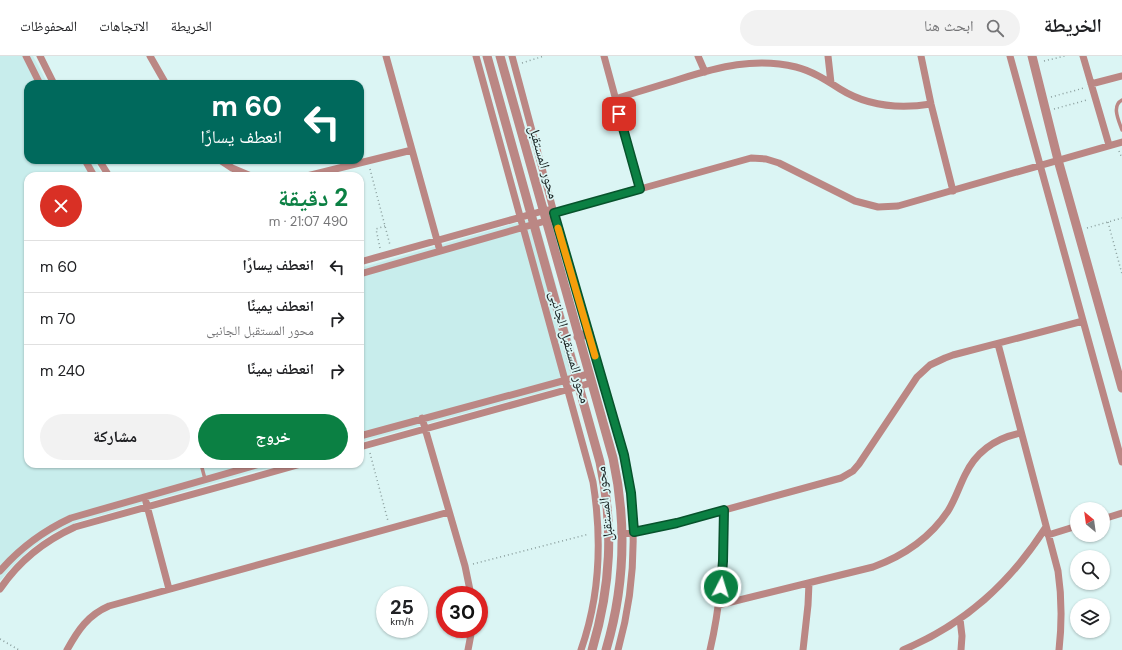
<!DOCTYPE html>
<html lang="ar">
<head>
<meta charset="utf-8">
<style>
  :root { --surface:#fff; --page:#f2f2f2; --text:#202124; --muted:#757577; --line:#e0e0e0; --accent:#0b8043 }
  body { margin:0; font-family:"DM Sans","Noto Naskh Arabic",sans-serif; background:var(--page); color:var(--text); direction:rtl; height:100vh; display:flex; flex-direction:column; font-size:15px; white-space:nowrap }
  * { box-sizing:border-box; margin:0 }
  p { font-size:13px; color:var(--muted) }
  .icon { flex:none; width:22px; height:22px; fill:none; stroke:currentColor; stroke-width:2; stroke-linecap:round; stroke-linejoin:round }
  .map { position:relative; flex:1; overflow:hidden; direction:ltr }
  .panel { position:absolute; left:24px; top:116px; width:340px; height:296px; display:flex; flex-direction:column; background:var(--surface); border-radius:12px; box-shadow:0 1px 3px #0004; direction:rtl }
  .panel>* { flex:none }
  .top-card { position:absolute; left:24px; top:24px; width:340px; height:84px; border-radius:12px; box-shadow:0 1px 3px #0004; direction:rtl; background:#00695c; color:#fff; overflow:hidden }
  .needle { width:26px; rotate:331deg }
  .buttons { position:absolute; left:1070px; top:446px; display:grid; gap:8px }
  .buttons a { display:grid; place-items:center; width:40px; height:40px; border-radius:50%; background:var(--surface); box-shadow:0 1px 3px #0004; font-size:20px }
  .speed { position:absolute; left:376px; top:530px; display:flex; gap:8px; font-size:20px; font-weight:700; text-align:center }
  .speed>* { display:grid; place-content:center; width:52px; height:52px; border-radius:50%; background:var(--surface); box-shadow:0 1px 3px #0004; line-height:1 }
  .speed small { font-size:10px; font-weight:400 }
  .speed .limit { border:6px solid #d22; background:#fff; color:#111 }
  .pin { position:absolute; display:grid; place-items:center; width:34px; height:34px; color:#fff; margin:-17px; border-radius:8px; box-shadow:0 2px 6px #0006 }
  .me { position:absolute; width:44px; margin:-22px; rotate:5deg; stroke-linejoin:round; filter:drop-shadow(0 0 3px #0008) }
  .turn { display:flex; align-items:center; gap:14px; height:84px; padding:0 16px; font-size:18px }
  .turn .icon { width:52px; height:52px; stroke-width:2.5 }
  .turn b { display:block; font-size:28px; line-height:34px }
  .round { display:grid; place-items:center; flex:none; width:42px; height:42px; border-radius:21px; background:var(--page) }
  .headline { display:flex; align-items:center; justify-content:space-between; height:68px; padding:0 16px }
  h1 { font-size:24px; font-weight:700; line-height:30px; color:var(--accent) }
  .primary-button { display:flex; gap:8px; margin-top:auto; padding:8px 16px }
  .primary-button a { flex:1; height:46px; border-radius:24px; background:var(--accent); color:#fff; font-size:16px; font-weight:700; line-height:46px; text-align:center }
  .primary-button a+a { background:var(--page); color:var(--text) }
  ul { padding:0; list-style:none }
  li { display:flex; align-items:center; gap:12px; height:52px; padding:0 16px; border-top:1px solid var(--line) }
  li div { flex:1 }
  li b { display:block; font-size:15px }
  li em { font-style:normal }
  header { display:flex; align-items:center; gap:24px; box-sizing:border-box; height:56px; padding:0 20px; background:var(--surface); border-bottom:1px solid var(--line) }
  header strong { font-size:19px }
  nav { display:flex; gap:22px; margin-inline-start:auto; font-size:14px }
  .search { width:280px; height:36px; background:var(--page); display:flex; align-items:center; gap:10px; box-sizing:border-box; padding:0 14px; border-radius:22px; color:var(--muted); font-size:15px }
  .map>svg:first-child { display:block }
  .built { fill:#c8edec }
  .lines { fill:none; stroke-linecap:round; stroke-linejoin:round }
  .path { stroke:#8a9e9d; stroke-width:1.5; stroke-dasharray:1 3; stroke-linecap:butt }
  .service { stroke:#bb8784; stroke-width:3.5 }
  .minor { stroke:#bb8784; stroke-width:7 }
  .tertiary { stroke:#bb8784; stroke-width:9 }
  .route-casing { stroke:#07532c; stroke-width:10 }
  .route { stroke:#0b8043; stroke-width:7 }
  .slow { stroke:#f59e0b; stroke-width:7 }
  .labels { text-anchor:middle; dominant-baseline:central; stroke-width:3.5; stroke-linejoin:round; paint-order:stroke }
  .street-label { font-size:14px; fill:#192323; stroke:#dbf5f4 }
</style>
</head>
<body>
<header>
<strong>الخريطة</strong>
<div class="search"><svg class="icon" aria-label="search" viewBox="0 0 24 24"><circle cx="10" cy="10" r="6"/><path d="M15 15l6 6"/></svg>ابحث هنا</div>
<nav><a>الخريطة</a><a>الاتجاهات</a><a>المحفوظات</a></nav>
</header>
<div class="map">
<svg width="1122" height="594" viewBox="0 0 1122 594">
  <rect width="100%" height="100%" fill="#dbf5f4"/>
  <path class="built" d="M0,0h33l15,28h-20v76h66l9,16h-75v288h254l-205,58 -26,12 -22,16 -19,19 -10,12z
    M537,161l46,164 -223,61v-174z"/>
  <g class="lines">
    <path class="path" d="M1044,5l21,-5
      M522,7l22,-7
      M1051,41l33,-9
      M1054,53l33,-9
      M1119,95l3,7
      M370,113l20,76
      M1108,166l14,52
      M1087,172l35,-10
      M380,192l-4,-19 9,-3
      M370,397l18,68
      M473,508l116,-30
      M0,583l19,11"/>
    <path class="service" d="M1122,44c-11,6 -3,21 0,30
      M201,408l4,15"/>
    <path class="minor" d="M26,0l14,28
      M40,0l14,28
      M150,0l16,28
      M386,0l54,195
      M476,0l117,426c9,56 7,114 -12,168
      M512,0l42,157 70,242c14,66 12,131 -6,195
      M604,0l36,133
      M698,0l7,16
      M828,0l3,27
      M921,0l10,48 22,87
      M1010,0l112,406
      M1083,0l26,89
      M1091,28l31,-8
      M615,43c22,-7 43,-13 65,-20 38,-12 75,-22 116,-12 16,4 30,13 44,22 27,17 59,20 91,15
      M85,104l9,16
      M99,104l10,16
      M220,104l12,8 19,8
      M307,120l105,-26
      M360,206l183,-51 6,-1 5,3 197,-55 15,1 13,4 76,38 23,6 20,-1 224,-64
      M360,218l189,-54
      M998,288l60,227c4,27 4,52 1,79
      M422,362l43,148 6,29
      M360,380l228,-62
      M360,391l231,-64
      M146,446l23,87
      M1103,463l19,-6
      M623,478l54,-11 164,-45 12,-7 6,-7 58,-87 13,-12 15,-7 8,-3 130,-34
      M1048,479l29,-9
      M0,515c20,-23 43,-40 71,-53l189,-54
      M0,533c19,-28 44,-48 75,-62l226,-63
      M719,549l154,-38c30,-11 57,-29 75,-56 7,-11 11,-24 17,-36 11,-23 31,-37 56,-42
      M960,563l2,17 -1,14
      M67,594c11,-20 21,-35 42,-44l340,-94
      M468,594l4,-21
      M710,594c11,-46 14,-93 14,-140
      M803,594l5,-45 1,-22
      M903,594c62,-26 107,-67 143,-123"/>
    <path class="tertiary" d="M487,0l113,406c14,65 11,124 -8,188
      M500,0l113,402c14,65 12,128 -7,192
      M1032,0l26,104 64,228
      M578,281l11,-4"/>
  </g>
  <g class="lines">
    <defs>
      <path id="route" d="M619,58l21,75 -86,24 70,242 7,38 3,39 43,-9 47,-13 -1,51 -2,26"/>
    </defs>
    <use href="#route" class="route-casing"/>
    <use href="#route" class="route"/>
    <path class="slow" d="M558,172l37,128"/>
  </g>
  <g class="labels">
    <g class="street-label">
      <text transform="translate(544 106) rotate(74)">محور المستقبل</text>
      <text transform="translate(570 291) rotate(74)">محور المستقبل الجانبى</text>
      <text transform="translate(604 448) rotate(-96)">محور المستقبل</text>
    </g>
  </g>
</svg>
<div class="buttons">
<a><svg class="needle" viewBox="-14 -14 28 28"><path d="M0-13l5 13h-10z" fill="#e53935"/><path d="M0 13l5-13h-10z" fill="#757577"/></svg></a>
<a><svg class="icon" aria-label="search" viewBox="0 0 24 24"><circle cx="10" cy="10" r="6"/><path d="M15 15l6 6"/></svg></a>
<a><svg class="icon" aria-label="layers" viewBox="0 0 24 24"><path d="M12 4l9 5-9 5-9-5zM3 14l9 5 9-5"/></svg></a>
</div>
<div class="speed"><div>25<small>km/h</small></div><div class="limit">30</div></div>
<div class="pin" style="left:619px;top:58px;background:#d93025"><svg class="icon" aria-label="arrive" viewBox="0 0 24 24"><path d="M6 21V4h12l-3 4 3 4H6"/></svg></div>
<svg class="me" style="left:721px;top:531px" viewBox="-20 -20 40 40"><circle r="17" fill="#0b8043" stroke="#fff" stroke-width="3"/><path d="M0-11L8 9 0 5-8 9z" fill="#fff"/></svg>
<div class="top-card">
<div class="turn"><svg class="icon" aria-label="left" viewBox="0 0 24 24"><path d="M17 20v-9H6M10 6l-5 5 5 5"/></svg><div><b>60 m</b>انعطف يسارًا</div></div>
</div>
<section class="panel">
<div class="headline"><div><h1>2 دقيقة</h1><p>490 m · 21:07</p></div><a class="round" style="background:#d93025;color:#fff"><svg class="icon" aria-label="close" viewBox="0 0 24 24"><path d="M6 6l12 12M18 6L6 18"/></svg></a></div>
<ul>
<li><svg class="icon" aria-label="left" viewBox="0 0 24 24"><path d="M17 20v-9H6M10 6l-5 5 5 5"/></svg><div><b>انعطف يسارًا</b></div><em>60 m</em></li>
<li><svg class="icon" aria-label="right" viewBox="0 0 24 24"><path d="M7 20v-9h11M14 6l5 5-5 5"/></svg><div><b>انعطف يمينًا</b><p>محور المستقبل الجانبى</p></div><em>70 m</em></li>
<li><svg class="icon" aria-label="right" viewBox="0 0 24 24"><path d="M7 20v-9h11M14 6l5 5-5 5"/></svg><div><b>انعطف يمينًا</b></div><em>240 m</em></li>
</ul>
<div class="primary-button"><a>خروج</a><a>مشاركة</a></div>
</section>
</div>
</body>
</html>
